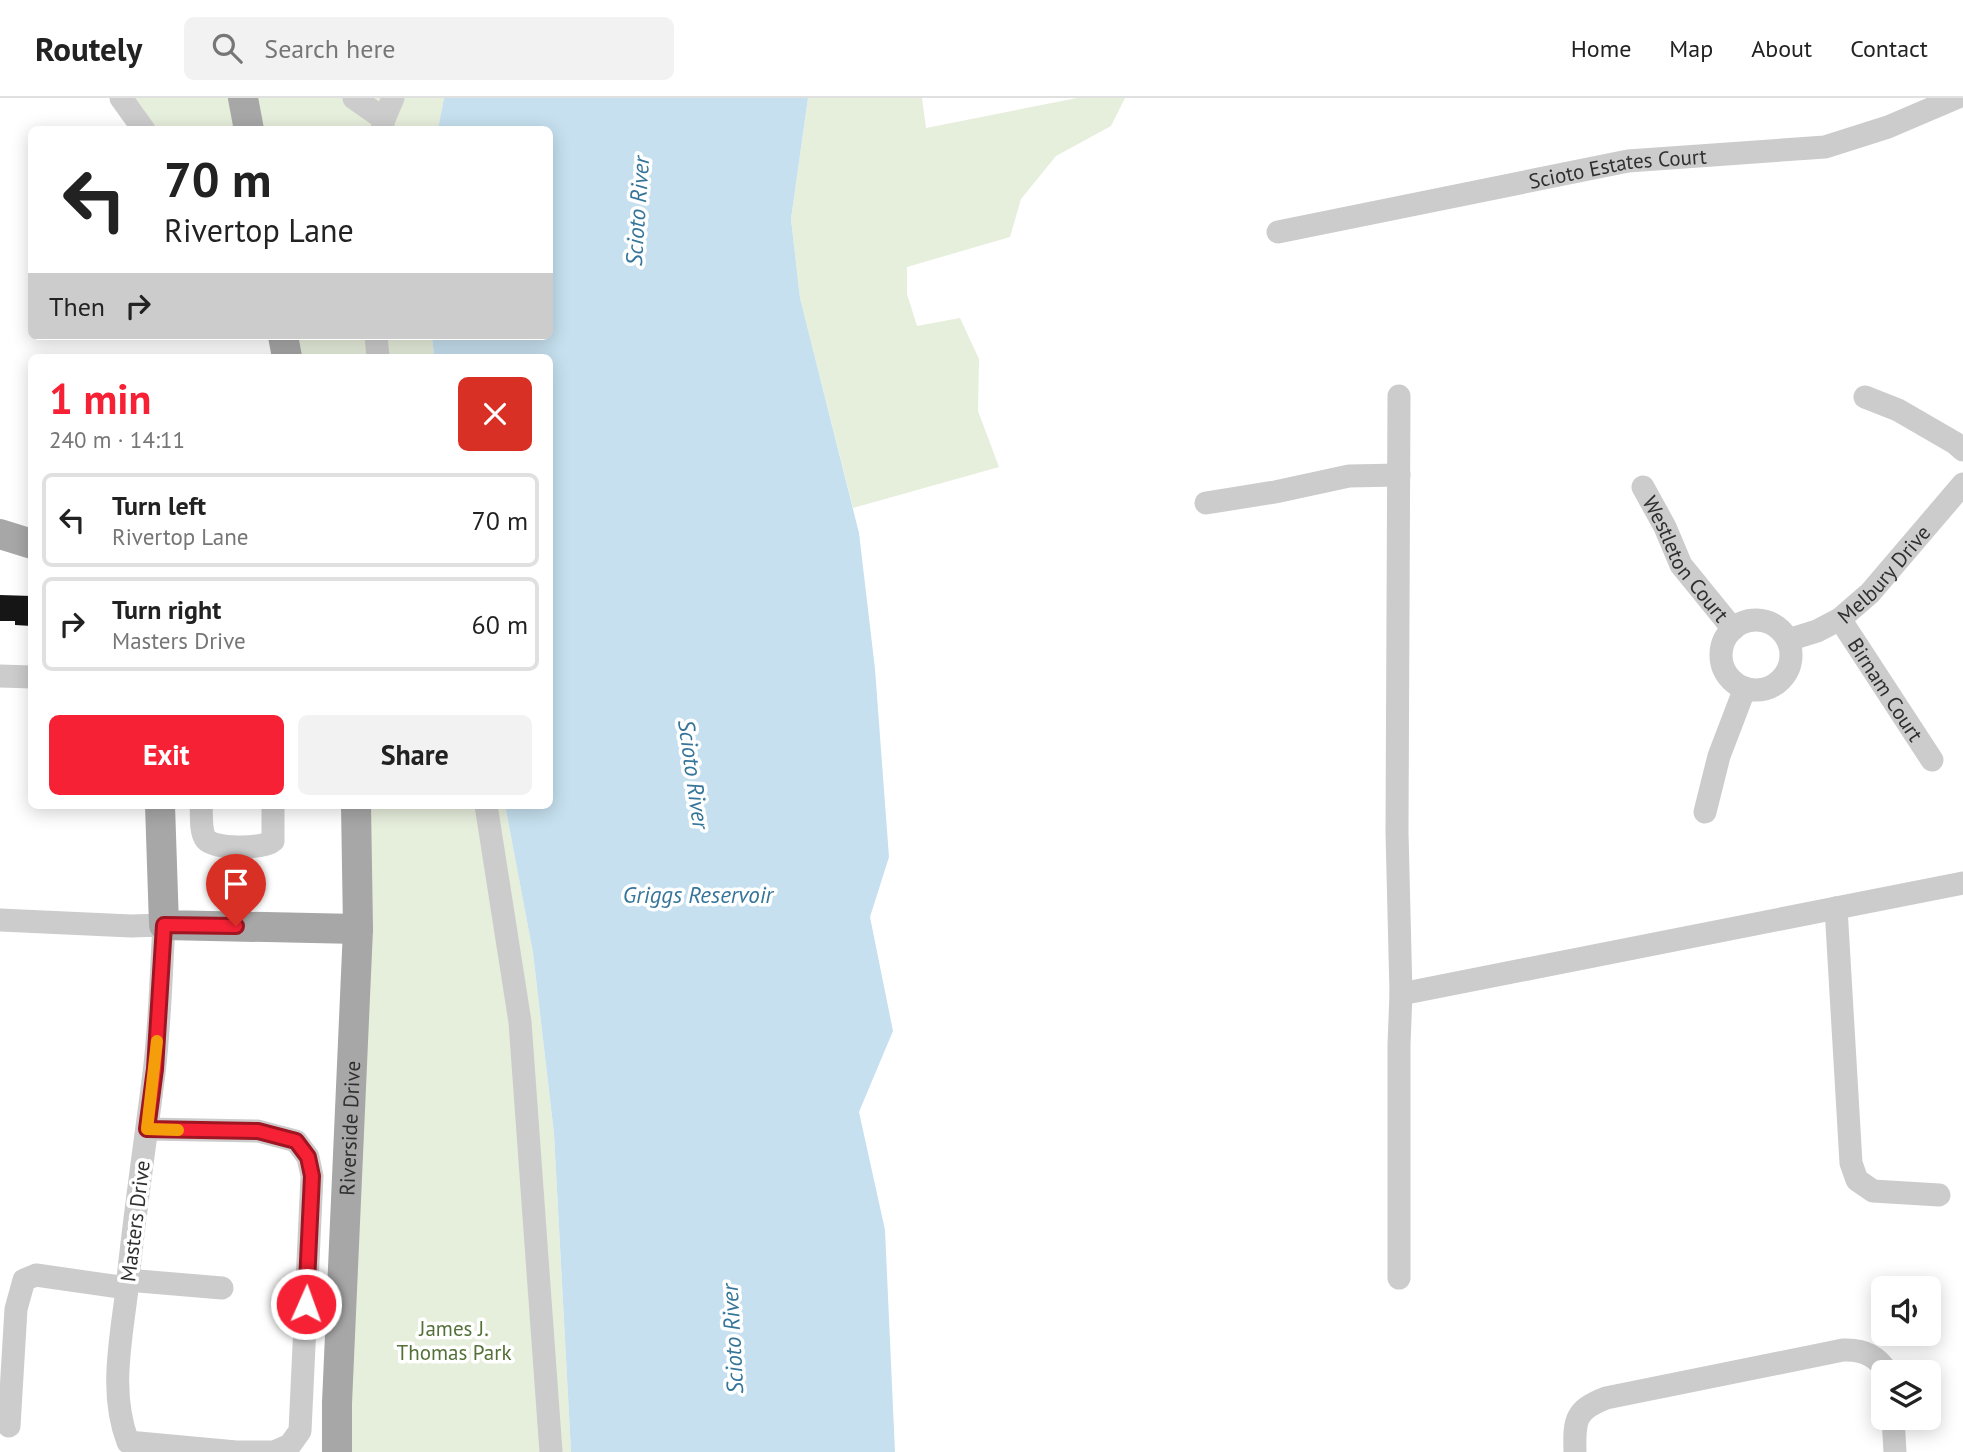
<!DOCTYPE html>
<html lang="en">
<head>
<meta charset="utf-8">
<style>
  :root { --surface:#fff; --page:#f2f2f2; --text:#222; --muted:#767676; --line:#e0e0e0; --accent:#f62135 }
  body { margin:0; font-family:"PT Sans",sans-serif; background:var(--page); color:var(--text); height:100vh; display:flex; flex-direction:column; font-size:26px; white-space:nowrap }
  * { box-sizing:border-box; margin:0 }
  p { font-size:23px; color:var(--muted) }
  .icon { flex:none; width:38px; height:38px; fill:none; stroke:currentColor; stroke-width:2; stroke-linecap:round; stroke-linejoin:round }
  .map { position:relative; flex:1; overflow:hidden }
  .details { position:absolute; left:28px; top:256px; width:525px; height:455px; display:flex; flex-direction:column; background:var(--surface); border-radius:10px; box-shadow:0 4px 18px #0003 }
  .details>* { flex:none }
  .top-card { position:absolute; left:28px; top:28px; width:525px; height:214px; border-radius:10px; box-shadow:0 4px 18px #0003; background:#fff; color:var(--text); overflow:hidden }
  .buttons { position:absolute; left:1871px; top:1178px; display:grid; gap:14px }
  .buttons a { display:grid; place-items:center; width:70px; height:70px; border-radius:10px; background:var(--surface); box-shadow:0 4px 18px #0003; font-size:35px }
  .pin { position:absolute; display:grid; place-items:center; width:60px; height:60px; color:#fff; margin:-72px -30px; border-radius:50% 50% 50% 0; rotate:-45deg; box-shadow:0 0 7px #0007 }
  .pin .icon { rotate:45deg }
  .me { position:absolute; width:77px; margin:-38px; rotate:2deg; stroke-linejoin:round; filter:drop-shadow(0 0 5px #0008) }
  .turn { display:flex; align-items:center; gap:24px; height:147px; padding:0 21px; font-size:32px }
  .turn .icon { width:91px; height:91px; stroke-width:2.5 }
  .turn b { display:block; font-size:49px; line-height:60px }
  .then { display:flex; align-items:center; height:66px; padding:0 21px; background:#0003; gap:14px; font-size:26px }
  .round { display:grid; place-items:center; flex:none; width:74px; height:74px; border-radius:10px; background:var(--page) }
  .headline { display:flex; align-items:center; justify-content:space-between; height:119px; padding:0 21px }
  h1 { font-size:42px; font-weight:700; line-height:52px; color:var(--accent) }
  .primary-button { display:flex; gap:14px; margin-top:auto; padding:14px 21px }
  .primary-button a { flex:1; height:80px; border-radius:10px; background:var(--accent); color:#fff; font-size:28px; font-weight:700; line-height:80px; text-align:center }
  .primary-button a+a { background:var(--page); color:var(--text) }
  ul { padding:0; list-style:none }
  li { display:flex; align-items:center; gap:21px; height:94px; margin:0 14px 10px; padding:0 7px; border:4px solid var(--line); border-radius:10px }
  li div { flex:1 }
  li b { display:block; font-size:26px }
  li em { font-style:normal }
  header { display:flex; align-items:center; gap:42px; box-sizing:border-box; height:98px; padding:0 35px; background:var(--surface); border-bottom:2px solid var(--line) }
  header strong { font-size:33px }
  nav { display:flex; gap:38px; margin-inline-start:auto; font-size:24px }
  .search { width:490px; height:63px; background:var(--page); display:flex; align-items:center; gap:18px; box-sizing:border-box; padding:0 24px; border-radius:10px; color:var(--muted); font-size:26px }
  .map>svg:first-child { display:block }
  .green { fill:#e6eedc }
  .water { fill:#c6e0ef }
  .building { fill:#161616 }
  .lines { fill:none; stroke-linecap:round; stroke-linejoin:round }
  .minor { stroke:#ccc; stroke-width:23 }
  .major { stroke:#a7a7a7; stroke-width:30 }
  .route-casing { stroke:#a01522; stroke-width:18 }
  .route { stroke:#f62135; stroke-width:12 }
  .slow { stroke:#f59e0b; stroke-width:12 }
  .labels { text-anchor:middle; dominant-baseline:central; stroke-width:7; stroke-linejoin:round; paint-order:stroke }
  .street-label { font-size:21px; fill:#2f2f2f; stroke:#fff }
  .park-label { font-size:21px; fill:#537038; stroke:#fff }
  .water-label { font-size:23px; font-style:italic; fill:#35759a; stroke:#fff }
</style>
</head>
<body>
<header>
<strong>Routely</strong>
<div class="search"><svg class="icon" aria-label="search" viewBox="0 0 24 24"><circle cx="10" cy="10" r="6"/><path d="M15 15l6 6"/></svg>Search here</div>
<nav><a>Home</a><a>Map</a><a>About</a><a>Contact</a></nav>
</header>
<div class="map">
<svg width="1963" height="1354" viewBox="0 0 1963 1354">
  <rect width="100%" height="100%" fill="#fff"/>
  <path class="green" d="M129,0h100l5,31h-81z
    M243,0h201l-6,32 -189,-1z
    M808,0h114l4,30 151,-30h48l-14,28 -55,30 -35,43 -11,38 -103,30v27l10,32 43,-8 19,41 -1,52 21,56 -146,41 -53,-210 -9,-79z
    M283,238h149l2,21h-147z
    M356,707h149l28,148 21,181 17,318h-230z"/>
  <path class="water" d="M444,0h364l-17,121 9,79 59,235 16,136 14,188 -19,60 23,114 -34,81 26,118 10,222h-324l-17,-318 -21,-181 -28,-148h45v-448h-116l-2,-21h118v-206l-112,-1z"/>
  <path class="building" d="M0,497l32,1v30l-17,-1v-4h-15z"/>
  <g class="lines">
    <g class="minor">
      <path d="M121,0l23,32"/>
      <path d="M354,0l30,21"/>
      <path d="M382,32l2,-11 9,-21"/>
      <path id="s1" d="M1278,134l350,-71 197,-14 63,-20 68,-29"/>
      <path d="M376,238l2,21"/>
      <path d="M1399,298l-2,436 4,162 -2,50v234"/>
      <path d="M1865,299l33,13 57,33 8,7"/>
      <path id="s2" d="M1643,389l22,40 16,38 52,64"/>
      <path d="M1206,405l69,-11 74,-16 50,-1"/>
      <path id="s3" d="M1840,521l92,141"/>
      <circle cx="1756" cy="557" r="35"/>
      <path id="s4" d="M1788,542l29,-9 23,-12 30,-26 93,-109"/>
      <path d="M0,578l32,1"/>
      <path d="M201,707c1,10 -1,24 4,33 6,12 59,11 68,3v-36"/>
      <path d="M486,707l34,217 31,430"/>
      <path d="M1705,714l14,-56 26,-68"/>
      <path d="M1836,810l15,255 6,17 16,11 66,4"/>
      <path d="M0,822l131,6 33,-1c-3,49 -4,99 -10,148 -9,72 -20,144 -27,216 -6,51 -18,104 1,153l108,10h38l16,-7 10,-14 12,-255 -4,-19 -12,-16 -38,-10 -111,-2"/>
      <path d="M1401,896l562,-111"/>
      <path d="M127,1182l95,8"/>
      <path d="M1893,1320l2,34"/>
      <path d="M9,1328l7,-117 8,-29 12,-5 91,13"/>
      <path d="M1575,1354c-1,-32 0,-42 31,-54l237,-48c19,-1 34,5 44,22"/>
    </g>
    <g class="major">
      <path d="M243,0l6,32"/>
      <path d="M283,238l4,21"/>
      <path d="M0,436l32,10"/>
      <path d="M160,707l4,120 194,4"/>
      <path id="s5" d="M337,1354v-49l21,-474 -2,-124"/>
    </g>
  </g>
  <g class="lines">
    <defs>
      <path id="route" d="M236,828l-72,-1 -9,144 -8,60 111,2 38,10 12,16 4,19 -6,128"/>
    </defs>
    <use href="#route" class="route-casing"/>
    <use href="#route" class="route"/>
    <path class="slow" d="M157,943l-10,88 31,1"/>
  </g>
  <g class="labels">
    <g class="street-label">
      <text stroke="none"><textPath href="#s1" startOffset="346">Scioto Estates Court</textPath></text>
      <text stroke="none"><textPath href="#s2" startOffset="84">Westleton Court</textPath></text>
      <text stroke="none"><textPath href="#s4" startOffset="119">Melbury Drive</textPath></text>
      <text stroke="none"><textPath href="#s3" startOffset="84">Birnam Court</textPath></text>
      <text stroke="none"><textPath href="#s5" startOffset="324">Riverside Drive</textPath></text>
      <text transform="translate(135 1123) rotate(-83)">Masters Drive</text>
    </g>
    <g class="park-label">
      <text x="454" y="1230">James J.<tspan x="454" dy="24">Thomas Park</tspan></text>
    </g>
    <g class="water-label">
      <text transform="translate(637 113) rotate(-86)">Scioto River</text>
      <text transform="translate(694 676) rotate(82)">Scioto River</text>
      <text x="698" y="796">Griggs Reservoir</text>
      <text transform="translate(732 1241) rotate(-93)">Scioto River</text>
    </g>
  </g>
</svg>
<div class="buttons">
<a><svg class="icon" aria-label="sound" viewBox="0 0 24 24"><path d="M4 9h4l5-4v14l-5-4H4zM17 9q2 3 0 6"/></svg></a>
<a><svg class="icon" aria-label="layers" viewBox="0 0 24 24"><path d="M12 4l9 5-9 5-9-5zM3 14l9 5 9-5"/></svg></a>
</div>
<div class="pin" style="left:236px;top:828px;background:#d93025"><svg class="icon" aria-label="arrive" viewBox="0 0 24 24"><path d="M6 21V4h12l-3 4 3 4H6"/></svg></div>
<svg class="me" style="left:306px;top:1206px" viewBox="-20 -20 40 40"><circle r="17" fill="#f62135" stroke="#fff" stroke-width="3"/><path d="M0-11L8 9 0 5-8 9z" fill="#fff"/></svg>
<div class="top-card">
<div class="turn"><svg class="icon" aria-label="left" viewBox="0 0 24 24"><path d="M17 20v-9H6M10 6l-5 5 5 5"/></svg><div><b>70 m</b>Rivertop Lane</div></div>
<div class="then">Then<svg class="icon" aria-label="right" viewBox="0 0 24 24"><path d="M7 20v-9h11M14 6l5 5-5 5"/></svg></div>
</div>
<section class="details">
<div class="headline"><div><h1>1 min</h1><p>240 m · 14:11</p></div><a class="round" style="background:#d93025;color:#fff"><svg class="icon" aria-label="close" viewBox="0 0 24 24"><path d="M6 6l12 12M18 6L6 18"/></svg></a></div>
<ul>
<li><svg class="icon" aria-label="left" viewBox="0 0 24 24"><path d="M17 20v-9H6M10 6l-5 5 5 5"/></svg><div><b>Turn left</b><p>Rivertop Lane</p></div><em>70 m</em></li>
<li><svg class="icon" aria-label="right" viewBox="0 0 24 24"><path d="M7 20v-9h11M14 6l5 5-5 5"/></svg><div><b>Turn right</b><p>Masters Drive</p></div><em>60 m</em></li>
</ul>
<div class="primary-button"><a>Exit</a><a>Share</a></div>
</section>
</div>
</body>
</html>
